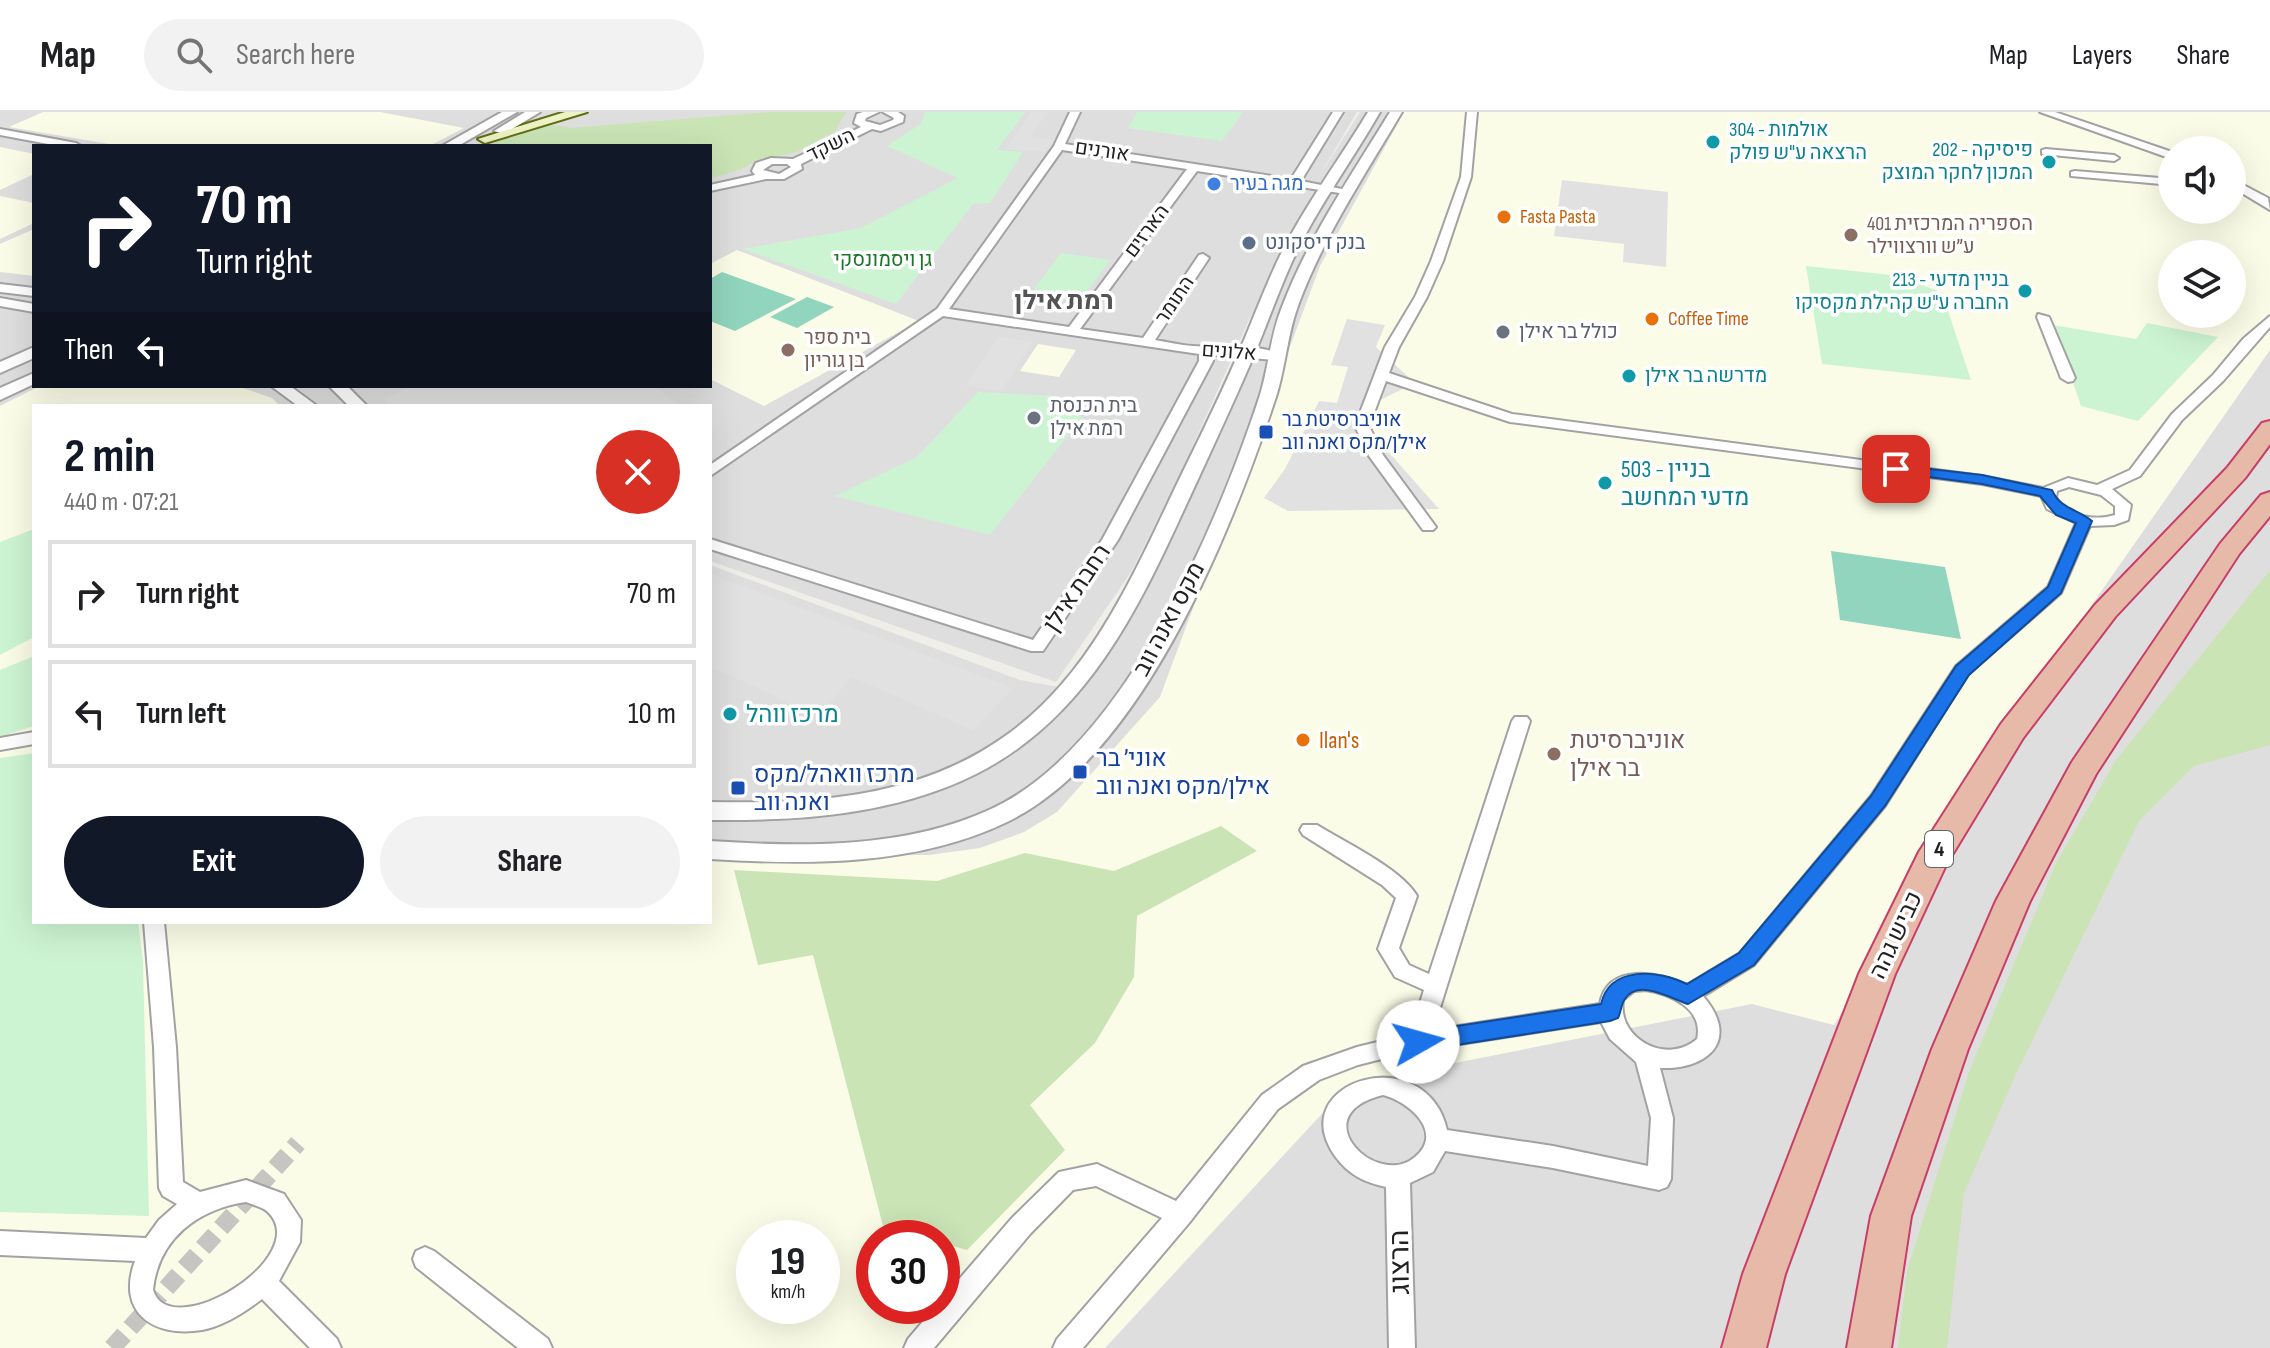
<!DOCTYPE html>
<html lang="en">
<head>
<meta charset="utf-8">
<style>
  :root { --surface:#fff; --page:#f2f2f2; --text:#202124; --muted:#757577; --line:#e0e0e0; --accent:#111827 }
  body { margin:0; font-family:"Sofia Sans Condensed",Heebo,sans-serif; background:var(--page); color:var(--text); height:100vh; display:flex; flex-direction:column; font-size:30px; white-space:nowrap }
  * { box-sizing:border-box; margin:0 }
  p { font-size:26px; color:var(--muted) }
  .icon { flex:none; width:44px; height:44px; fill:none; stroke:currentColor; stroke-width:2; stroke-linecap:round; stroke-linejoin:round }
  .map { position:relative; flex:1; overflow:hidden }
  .drawer { position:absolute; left:32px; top:292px; width:680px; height:520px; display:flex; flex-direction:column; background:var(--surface); border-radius:0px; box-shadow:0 8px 32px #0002 }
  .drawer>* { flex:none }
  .hud { position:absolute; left:32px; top:32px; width:680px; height:244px; border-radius:0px; box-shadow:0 8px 32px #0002; background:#111827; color:#fff; overflow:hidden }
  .tools { position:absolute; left:2158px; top:24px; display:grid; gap:16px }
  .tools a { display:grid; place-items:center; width:88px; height:88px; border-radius:50%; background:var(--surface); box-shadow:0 8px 32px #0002; font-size:40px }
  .speed { position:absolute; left:736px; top:1108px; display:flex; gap:16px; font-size:40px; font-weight:700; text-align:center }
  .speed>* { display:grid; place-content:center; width:104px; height:104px; border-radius:50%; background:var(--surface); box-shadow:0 8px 32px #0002; line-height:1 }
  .speed small { font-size:20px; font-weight:400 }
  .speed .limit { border:12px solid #d22; background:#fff; color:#111 }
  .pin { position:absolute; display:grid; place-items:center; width:68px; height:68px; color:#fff; margin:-34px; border-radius:16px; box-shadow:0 4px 12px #0006 }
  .me { position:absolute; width:88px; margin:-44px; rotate:83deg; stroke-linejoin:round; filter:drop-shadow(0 0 6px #0008) }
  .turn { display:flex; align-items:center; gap:28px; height:168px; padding:0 32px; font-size:36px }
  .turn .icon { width:104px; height:104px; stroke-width:2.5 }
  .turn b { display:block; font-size:56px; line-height:68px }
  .then { display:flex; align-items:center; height:76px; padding:0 32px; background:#0003; gap:16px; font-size:30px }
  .round { display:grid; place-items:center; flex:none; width:84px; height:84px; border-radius:42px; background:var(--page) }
  .head { display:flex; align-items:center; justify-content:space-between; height:136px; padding:0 32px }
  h1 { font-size:48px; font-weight:700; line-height:60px; color:var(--accent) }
  .primary-button { display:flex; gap:16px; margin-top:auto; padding:16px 32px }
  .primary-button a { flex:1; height:92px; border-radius:48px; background:var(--accent); color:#fff; font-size:32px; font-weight:700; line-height:92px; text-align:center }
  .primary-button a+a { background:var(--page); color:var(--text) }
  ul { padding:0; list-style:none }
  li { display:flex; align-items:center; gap:24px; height:108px; margin:0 16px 12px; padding:0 16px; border:4px solid var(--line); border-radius:0px }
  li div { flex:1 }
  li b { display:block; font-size:30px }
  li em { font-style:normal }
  header { display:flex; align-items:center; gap:48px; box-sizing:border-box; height:112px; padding:0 40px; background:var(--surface); border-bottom:2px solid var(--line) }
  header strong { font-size:38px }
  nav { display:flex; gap:44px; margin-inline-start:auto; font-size:28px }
  .search { width:560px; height:72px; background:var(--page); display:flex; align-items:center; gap:20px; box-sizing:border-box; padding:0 28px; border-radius:44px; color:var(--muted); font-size:30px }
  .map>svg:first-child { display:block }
  .residential { fill:#dfdede; fill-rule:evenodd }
  .education { fill:#fbfce7; fill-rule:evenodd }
  .grass { fill:#cae4b6 }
  .park { fill:#cdf4d2 }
  .pitch { fill:#91d5be }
  .parking { fill:#e1e1e1 }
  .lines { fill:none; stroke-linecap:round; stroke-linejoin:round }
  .pedestrian-tunnel { stroke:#c7c5c1; stroke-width:18; stroke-dasharray:18 9; stroke-linecap:butt }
  .minor-casing { stroke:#a2a2a2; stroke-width:4 }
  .tertiary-casing { stroke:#a2a2a2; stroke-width:4 }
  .secondary-casing { stroke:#606e13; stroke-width:4 }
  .trunk-casing { stroke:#c73e67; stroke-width:4 }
  .minor { fill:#fff; fill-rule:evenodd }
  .tertiary { fill:#fff; fill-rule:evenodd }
  .secondary { fill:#eef3c5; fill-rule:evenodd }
  .trunk { fill:#e7b9a8; fill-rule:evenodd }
  .route { fill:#1a73e8; stroke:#114b97; stroke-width:2 }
  .culture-dot { fill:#0f9aa8; stroke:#fff; stroke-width:3 }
  .shop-dot { fill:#3f7fe0; stroke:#fff; stroke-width:3 }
  .food-dot { fill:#e8710a; stroke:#fff; stroke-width:3 }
  .education-dot { fill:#8d6e63; stroke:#fff; stroke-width:3 }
  .service-dot { fill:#5c6f8a; stroke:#fff; stroke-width:3 }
  .worship-dot { fill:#6b7280; stroke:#fff; stroke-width:3 }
  .transit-dot { fill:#1a4fb4; stroke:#fff; stroke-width:3 }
  .labels { text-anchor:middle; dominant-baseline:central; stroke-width:7; stroke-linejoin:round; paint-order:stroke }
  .far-culture-label { font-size:20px; fill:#0d838f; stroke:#fff; text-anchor:start }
  .far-street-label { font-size:20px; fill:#212121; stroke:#fff }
  .far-shop-label { font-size:20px; fill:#366cbe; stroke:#fff; text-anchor:start }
  .far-food-label { font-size:20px; fill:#c56008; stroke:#fff; text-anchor:start }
  .far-education-label { font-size:20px; fill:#785e54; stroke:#fff; text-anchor:start }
  .far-service-label { font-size:20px; fill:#4e5e75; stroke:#fff; text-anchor:start }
  .far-park-label { font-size:20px; fill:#1a7526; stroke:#fff }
  .far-worship-label { font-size:20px; fill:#5b616d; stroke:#fff; text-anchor:start }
  .far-transit-label { font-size:20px; fill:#164399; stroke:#fff; text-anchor:start }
  .shield { fill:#fff; stroke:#646464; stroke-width:2 }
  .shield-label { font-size:22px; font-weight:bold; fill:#212121 }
  .culture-label { font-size:24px; fill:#0d838f; stroke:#fff; text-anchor:start }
  .street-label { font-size:24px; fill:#212121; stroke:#fff }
  .food-label { font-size:24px; fill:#c56008; stroke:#fff; text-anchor:start }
  .education-label { font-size:24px; fill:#785e54; stroke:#fff; text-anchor:start }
  .transit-label { font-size:24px; fill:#164399; stroke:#fff; text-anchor:start }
  .far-district-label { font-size:26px; font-weight:bold; fill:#545454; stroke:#fff }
  .near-street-label { font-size:28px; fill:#212121; stroke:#fff }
</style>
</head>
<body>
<header>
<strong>Map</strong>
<div class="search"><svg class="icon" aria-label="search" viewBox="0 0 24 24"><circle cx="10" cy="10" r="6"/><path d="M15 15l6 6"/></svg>Search here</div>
<nav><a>Map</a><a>Layers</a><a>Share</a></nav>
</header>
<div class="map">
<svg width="2270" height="1236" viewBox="0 0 2270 1236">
  <rect width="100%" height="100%" fill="#f0eee9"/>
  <path class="residential" d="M0,0h1357l-40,68 43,-68h910v1236h-2270zM34,34h676v240h-676zM2172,38h60v60h-60zM2172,142h60v60h-60zM1253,199l-22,72 -134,261 -38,43 -39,-7 -310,-115v357h-676v-516h676v155l346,121 75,-110 47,-93zM754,1126h68v68h-68zM874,1126h68v68h-68z"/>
  <path class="education" d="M43,0h337l84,16 -35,18h-308l-112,-19z
    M1404,0h866v238l-177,253 -259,422 -82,-21 -312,62 -97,25 -238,257h-1105v-942l40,-20h197l35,12 8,8h-246v516h676v-66l219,-1 51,-7 44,-16 33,-20 103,-115 160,-431zM2172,38h60v60h-60zM2172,142h60v60h-60zM754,1126h68v68h-68zM874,1126h68v68h-68z
    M0,35l34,7v20l-34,16z
    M0,84l34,7v20l-34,16z
    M34,117v47l-34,-4v-28z
    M737,138l182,71 -155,85 -54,-27v-115z
    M1038,232l38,6 -17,27 -39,-6z"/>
  <path class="grass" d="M771,0h75l-11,19 -38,21 -41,8 -12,8 -34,11v-33h-219c24,-19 51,-25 80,-18z
    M2270,458v175l-76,21 -55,55 -123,253 -52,119 -17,155h-49l9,-77 62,-199 87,-209 60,-103z
    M1221,714l36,25 -120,65 -3,61 -39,66 -65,62 35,45 -98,100 -25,-7v-5h-17l-42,-12 -70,-271 -55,10 -24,-95 203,11 88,-28 89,18z"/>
  <path class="park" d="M925,0h100l-28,38 26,2 -33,51 -17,1 -77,100 -153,-55 118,-21 97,-50 -71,-32 34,-22z
    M1137,0h106l-21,29 -94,-13z
    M1061,141l49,7 -26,36 -50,-7z
    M1806,154l95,10 41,17 29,87 -149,-16z
    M2147,211l71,14 -80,84 -57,-15 -28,-81 83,14z
    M978,280l78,4 26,21 -92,118 -155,-39 82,-39z
    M34,417v108l-34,18v-113z
    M34,544v70l-34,11v-67z
    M34,641v169h104l5,38 6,256 -149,-4v-454z"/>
  <path class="pitch" d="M722,160l74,27 -61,32 -25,-10v-42z
    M807,185l27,10 -37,21 -27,-11z
    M1831,439l114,16 16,72 -121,-19z"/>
  <path class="parking" d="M1032,0h17l-20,25 24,3 -8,12 -39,-3z
    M1562,68l106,12 -2,75 -43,-5 1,-18 -70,-8z
    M1347,207l38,6 -9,22 39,36 -61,30 85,96 -151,2 -24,-13 21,-29 34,-68 18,2 11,-36 -17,-2z
    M999,225l34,5 -32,49 -35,-6z
    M411,274h242l27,20h-292l-4,-7z
    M710,462l303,114 -40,42 -121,-53 -37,43 -43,-26 -62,-27z"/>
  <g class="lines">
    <path class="pedestrian-tunnel" d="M112,1236l186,-205"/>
    <defs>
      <path id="minor" d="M863,0h16l-13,6 -1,3 15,4 13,-5 1,-2 -11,-6h15l6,4 -1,6 -22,9 -9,-2 -71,35 1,5 -18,10h-18l-56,12v-6l45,-10 -3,-4 4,-8 15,-5 22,1 68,-32 -7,-4 3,-9zM772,52h15l4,3 -12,7 -16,-4z
        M1070,0h10l-15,32 226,35 42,-67h10l-42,69 51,10 -6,3 -149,-23 -117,158 63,9 56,-83 4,-1 6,4 -54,82c13,2 25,5 38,6 24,2 71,-3 90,10l-7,4 -63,-5v6l-95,179 -75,111h-12l-321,-102v-10l323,101 69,-100 97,-179v-7l-256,-38 -233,160v-11l227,-156 117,-163zM1062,38l125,19 -118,158 -120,-18z
        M1467,0h10l-6,65 -28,84 -16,36 -28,50 -10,26 123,41 470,62 61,12 25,-10 29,7 33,-15 42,-56 41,-39 30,-36 27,-23v11l-47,54 -41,39 -42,56 -28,13 19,16 -3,15 -14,5 -24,1 -29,67 -93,81 -83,132 -131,159 -51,31c38,44 5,74 -43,72l13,50 -2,61 -4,8 -8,3 -106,-22 -108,-17 -12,21 -23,11 5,165h-26l-3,-161c-22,-5 -37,-12 -51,-31 -53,-75 91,-118 112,-26l106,16 95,20 3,-48 -15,-56 -26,-23 -9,-17 -192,30 -51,13 -39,15 -41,29 -89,114 -106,125h-30l4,-9 105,-121 -66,-32 -23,4 -43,44 -96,114h-30l4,-9 28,-33h6v-7l70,-81 47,-46 38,-8 79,37 86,-106 41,-29 54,-19 53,-13 14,-44 -29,-13 -17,-28 18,-51 -14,-13 -79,-50 -3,-5 3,-5h14c27,17 85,44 100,71l-18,52 10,17 20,9 83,-253 3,-4h12l3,4 -97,309 167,-26c7,-42 60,-32 87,-19l53,-32 131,-157 85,-130 92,-79 28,-64 -29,-14 -6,-13 -59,-12 -472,-62 -124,-41 -17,45 14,29 53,72 -3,3h-10l-54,-74 -14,-30 30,-79 30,-50 16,-36 30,-84zM2069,375l32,8 14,11v9c-19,6 -49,2 -59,-17l1,-7zM1646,878c25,4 58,19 51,49 -29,26 -80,1 -74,-39l11,-9zM1383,983c25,6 62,37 32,62 -38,33 -114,-42 -32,-62z
        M2040,0h15l117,40v7z
        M0,17l76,14 5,3h-22l-59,-11z
        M2046,37l68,6 5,3 -5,3 -72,-7v-4z
        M2075,59l97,8v6l-101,-9v-4z
        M2232,67l36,19 2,12 -38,-23z
        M0,172l34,4v8l-34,-4z
        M0,186l34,6v8l-34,-6z
        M2038,202l11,3 26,61 -2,3 -5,1 -7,-4 -24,-61z
        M34,620v12l-34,6v-12z
        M144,810h20l12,125 7,135 17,10 46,-12 38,14 17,26 -1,22 -21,39 58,58 4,9h-31l-48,-49c-17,13 -38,27 -60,31 -49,8 -86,-18 -67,-69l-135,-6v-24l146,7 13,-18 18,-16 -14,-8 -4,-8 -5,-141zM246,1090c7,3 17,5 22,10 46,45 -98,133 -115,78 5,-51 45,-81 93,-88z
        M425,1135l9,4 114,88 4,9h-34l-102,-81 -3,-8 3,-8z"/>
      <path id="tertiary" d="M502,0h15l-59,34h-16z
        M525,0h15l-36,22 -10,-3z
        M1368,0h12c-29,51 -65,98 -89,152 -13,29 -24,60 -36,89 -22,51 -45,100 -68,150 -49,107 -100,215 -211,271 -82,41 -176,47 -266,46v-18c68,1 138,0 204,-21 141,-45 194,-151 253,-276 24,-51 50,-101 72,-153 13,-30 24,-60 38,-90 25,-53 61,-100 91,-150z
        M1390,0h12c-37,63 -77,122 -103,191 -12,31 -13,63 -23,94 -45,135 -133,359 -269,425 -91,44 -199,43 -297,37v-18c92,6 193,8 279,-31 134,-60 228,-284 271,-415 9,-29 10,-59 22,-88 27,-71 69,-131 108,-195z
        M34,235v11l-34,15v-11z
        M34,261v11l-34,16v-12z
        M271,274h19l27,20h-19z
        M329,274h18l20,20h-18z"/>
      <path id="secondary" d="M565,0h22l-102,31 -7,-4z"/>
      <path id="trunk" d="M2270,309v23l-25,34 -130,139 -92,121 -77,127 -51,109 -110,300 -19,74h-44l21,-74 116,-300 60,-122 82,-128 94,-119 132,-137 35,-45z
        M2270,380v24l-31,38 -143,220 -66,127 -62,148 -57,167 -20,132h-44l24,-132 61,-167 64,-148 76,-139 148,-218 41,-49z"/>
    </defs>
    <use href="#minor" class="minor-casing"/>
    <use href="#tertiary" class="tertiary-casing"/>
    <use href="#secondary" class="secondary-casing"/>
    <use href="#trunk" class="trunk-casing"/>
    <use href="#minor" class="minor"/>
    <use href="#tertiary" class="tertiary"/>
    <use href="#secondary" class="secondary"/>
    <use href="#trunk" class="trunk"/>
  </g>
  <path class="route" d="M1896,353l86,10 70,15c8,19 26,19 40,31l-31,72 -92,82 -84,131 -131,159 -66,39c-16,-5 -50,-26 -63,-5 -4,5 -4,13 -7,19l-8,3 -192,30 -8,-3 -4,-6 4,-7 8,-3 183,-28c9,-39 58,-34 86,-20l52,-31 132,-157 85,-130 92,-79 28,-64 -20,-8 -16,-19 -58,-12 -91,-12v-6z"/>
  <g class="culture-dot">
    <circle cx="1713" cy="30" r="8"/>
    <circle cx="2049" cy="50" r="8"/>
    <circle cx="2025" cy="179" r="8"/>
    <circle cx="1629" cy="264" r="8"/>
    <circle cx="1605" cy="371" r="8"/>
    <circle cx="730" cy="602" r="8"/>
  </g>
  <circle class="shop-dot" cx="1214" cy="72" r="8"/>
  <g class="food-dot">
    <circle cx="1504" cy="105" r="8"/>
    <circle cx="1652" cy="207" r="8"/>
    <circle cx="1303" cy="628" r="8"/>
  </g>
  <g class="education-dot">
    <circle cx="1851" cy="123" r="8"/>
    <circle cx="788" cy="238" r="8"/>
    <circle cx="1554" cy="642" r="8"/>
  </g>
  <circle class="service-dot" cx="1249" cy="131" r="8"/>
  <g class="worship-dot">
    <circle cx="1503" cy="220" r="8"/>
    <circle cx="1034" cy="306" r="8"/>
  </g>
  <g class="transit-dot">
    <rect x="1258" y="312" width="16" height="16" rx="4"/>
    <rect x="1072" y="652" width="16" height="16" rx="4"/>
    <rect x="730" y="668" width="16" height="16" rx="4"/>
  </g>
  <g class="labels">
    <g class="far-culture-label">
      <text x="1729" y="18">304 - אולמות<tspan x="1729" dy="23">הרצאה ע"ש פולק</tspan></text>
      <text x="2033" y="38" text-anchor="end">202 - פיסיקה<tspan x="2033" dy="23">המכון לחקר המוצק</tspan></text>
      <text x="2009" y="168" text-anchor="end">213 - בניין מדעי<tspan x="2009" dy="23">החברה ע"ש קהילת מקסיקו</tspan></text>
      <text x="1645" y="264">מדרשה בר אילן</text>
    </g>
    <g class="far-street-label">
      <text transform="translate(831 33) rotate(-26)">השקד</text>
      <text transform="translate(1102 39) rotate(8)">אורנים</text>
      <text transform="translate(1147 119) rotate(-53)">הארזים</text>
      <text transform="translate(1175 188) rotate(-56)">התומר</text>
      <text transform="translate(1229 240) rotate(4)">אלונים</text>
    </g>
    <g class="far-shop-label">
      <text x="1230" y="72">מגה בעיר</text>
    </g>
    <g class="far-food-label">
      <text x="1520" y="105">Fasta Pasta</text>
      <text x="1668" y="207">Coffee Time</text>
    </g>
    <g class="far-education-label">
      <text x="1867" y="112">401 הספריה המרכזית<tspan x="1867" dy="23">ע״ש וורצווילר</tspan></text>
      <text x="804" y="226">בית ספר<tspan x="804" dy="23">בן גוריון</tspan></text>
    </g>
    <g class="far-service-label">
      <text x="1265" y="131">בנק דיסקונט</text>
    </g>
    <g class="far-park-label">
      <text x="883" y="148">גן ויסמונסקי</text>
    </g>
    <g class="far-worship-label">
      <text x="1519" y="220">כולל בר אילן</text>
      <text x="1050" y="294">בית הכנסת<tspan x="1050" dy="23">רמת אילן</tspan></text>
    </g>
    <g class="far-transit-label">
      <text x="1282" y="308">אוניברסיטת בר<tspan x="1282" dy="23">אילן/מקס ואנה ווב</tspan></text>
    </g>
    <rect class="shield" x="1925" y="719" width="28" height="36" rx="6"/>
    <g class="shield-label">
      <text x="1939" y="737">4</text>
    </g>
    <g class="culture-label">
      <text x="1621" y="357">503 - בניין<tspan x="1621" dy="28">מדעי המחשב</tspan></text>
      <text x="746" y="602">מרכז ווהל</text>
    </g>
    <g class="street-label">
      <text transform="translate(1077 476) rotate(-56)">רחבת אילן</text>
      <text transform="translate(1169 507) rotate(-62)">מקס ואנה ווב</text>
      <text transform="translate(1896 823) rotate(-65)">כביש גהה</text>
    </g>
    <g class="food-label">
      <text x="1319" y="628">Ilan's</text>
    </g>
    <g class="education-label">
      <text x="1570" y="628">אוניברסיטת<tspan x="1570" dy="28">בר אילן</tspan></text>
    </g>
    <g class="transit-label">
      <text x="1096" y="646">אוני׳ בר<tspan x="1096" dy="28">אילן/מקס ואנה ווב</tspan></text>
      <text x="754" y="662">מרכז וואהל/מקס<tspan x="754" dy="28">ואנה ווב</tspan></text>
    </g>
    <g class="far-district-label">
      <text x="1064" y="189">רמת אילן</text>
    </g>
    <g class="near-street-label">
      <text transform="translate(1400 1150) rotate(-91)">הרצוג</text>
    </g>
  </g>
</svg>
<div class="tools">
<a><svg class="icon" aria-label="sound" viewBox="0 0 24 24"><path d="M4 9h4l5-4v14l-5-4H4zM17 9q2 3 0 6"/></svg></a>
<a><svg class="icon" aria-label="layers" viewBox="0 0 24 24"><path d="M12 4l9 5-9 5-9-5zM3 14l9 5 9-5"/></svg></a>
</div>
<div class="speed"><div>19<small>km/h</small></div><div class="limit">30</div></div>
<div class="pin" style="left:1896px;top:357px;background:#d93025"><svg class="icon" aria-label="arrive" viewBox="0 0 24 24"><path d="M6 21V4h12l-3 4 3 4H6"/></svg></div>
<svg class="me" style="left:1418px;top:930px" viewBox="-20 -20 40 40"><circle r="19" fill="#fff"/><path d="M0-13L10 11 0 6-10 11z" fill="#1a73e8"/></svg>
<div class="hud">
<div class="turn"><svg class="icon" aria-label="right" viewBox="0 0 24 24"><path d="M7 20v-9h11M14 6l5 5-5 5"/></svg><div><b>70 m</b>Turn right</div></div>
<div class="then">Then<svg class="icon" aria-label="left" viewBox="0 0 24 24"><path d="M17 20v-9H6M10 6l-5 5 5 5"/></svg></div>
</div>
<section class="drawer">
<div class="head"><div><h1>2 min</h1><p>440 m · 07:21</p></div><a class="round" style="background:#d93025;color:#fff"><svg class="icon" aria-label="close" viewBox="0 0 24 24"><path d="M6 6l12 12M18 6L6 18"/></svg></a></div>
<ul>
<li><svg class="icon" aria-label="right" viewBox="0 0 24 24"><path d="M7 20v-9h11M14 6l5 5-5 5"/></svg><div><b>Turn right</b></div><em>70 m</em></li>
<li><svg class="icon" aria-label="left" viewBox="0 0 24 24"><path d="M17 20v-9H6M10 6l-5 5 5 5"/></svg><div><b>Turn left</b></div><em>10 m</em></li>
</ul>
<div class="primary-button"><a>Exit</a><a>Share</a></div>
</section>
</div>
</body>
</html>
